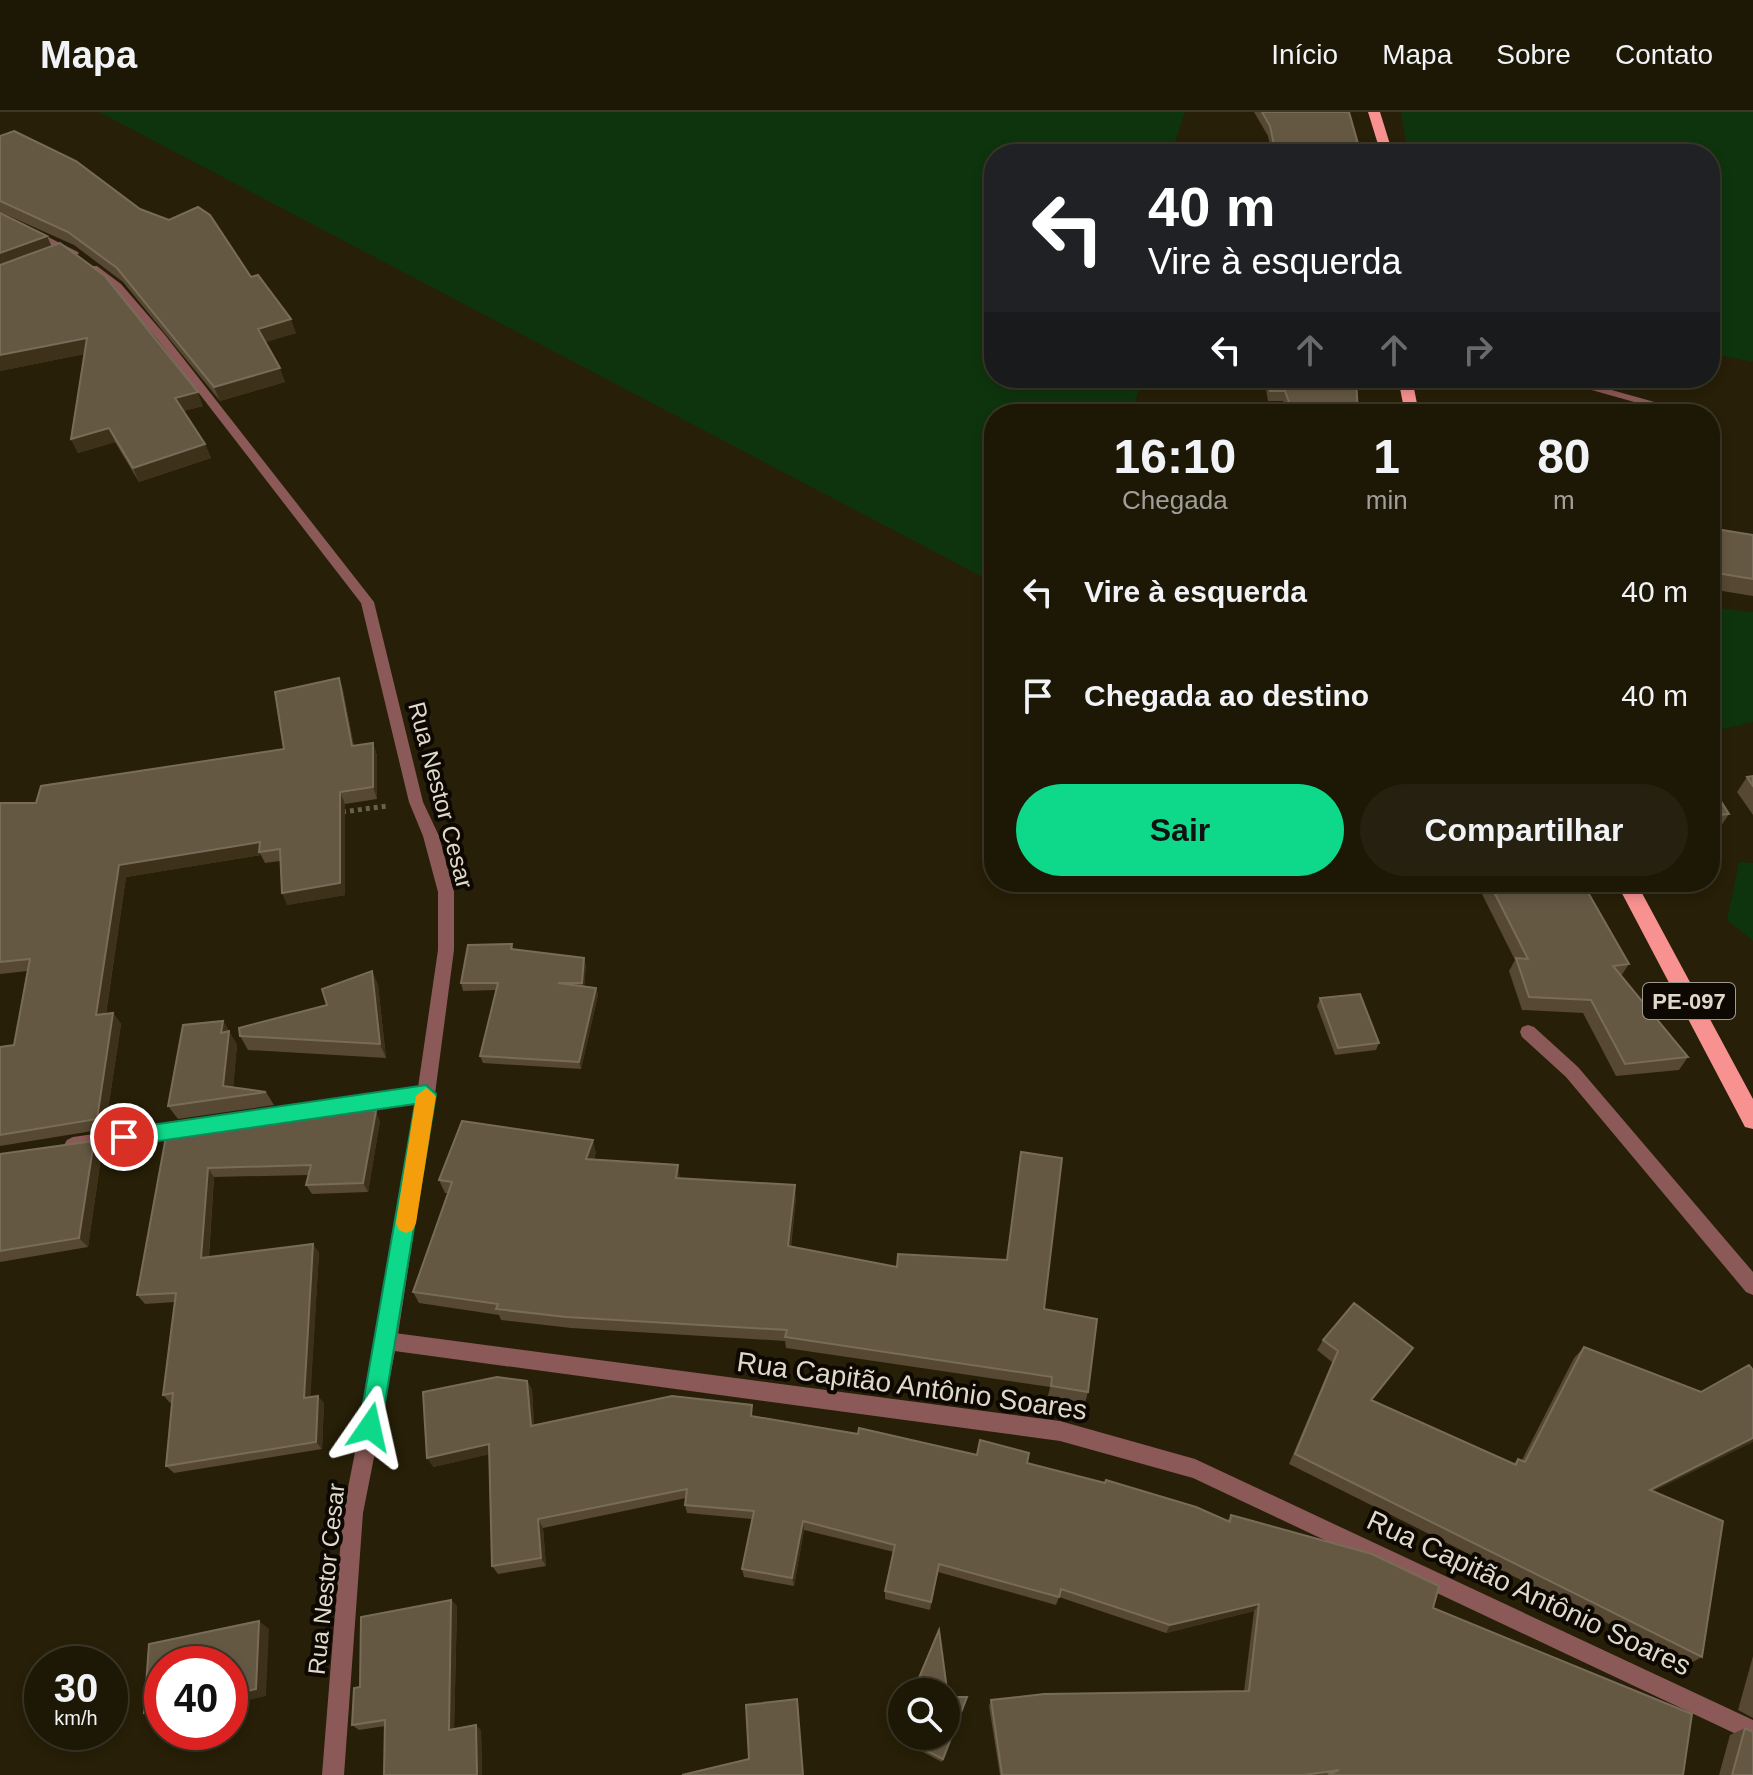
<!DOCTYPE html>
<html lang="pt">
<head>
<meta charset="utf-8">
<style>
  :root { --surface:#1d1705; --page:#25200f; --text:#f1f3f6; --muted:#a09f9a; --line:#3b3627; --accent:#0ed98a }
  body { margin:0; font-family:Helvetica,sans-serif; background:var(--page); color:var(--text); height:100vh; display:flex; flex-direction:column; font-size:30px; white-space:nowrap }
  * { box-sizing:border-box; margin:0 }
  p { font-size:26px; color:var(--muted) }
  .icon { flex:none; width:44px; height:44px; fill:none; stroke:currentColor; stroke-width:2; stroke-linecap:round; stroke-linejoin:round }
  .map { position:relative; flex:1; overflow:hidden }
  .side { position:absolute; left:984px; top:292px; width:736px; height:488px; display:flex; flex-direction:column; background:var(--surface); border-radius:32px; box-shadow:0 4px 12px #0003,0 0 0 2px var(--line) }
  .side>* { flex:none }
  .banner { position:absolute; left:984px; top:32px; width:736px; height:244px; border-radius:32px; box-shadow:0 4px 12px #0003,0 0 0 2px var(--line); background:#202124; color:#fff; overflow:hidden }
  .controls { position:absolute; left:888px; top:1566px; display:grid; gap:16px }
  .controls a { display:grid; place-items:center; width:72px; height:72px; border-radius:50%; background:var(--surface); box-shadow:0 4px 12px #0003,0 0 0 2px var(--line); font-size:40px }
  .speed { position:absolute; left:24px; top:1534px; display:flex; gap:16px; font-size:40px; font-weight:700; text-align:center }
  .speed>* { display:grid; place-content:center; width:104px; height:104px; border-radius:50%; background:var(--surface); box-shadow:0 4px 12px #0003,0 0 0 2px var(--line); line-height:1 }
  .speed small { font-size:20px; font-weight:400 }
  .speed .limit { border:12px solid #d22; background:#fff; color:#111 }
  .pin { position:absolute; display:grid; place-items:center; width:68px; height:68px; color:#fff; margin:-34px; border:4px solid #fff; border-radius:50%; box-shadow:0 2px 8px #0007 }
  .me { position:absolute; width:88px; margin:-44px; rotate:11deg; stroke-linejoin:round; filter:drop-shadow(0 0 6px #0008) }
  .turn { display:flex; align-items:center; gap:28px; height:168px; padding:0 32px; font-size:36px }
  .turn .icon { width:104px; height:104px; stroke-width:2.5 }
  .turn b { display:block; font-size:56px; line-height:68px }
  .lanes { display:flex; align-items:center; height:76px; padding:0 32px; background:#0003; justify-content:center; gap:40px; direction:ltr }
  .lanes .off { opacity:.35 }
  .eta { display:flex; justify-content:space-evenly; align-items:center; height:136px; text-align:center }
  .eta b { font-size:48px; font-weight:700; line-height:56px }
  .button { display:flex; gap:16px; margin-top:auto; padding:16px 32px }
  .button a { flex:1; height:92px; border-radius:48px; background:var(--accent); color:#111; font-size:32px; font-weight:700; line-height:92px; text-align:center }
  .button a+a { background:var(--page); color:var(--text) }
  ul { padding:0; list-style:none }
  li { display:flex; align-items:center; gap:24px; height:104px; padding:0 32px }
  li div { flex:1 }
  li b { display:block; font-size:30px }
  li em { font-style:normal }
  header { display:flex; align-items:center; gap:48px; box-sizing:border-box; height:112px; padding:0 40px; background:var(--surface); border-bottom:2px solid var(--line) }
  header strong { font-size:38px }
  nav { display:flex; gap:44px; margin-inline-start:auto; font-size:28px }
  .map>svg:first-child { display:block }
  .green { fill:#0e340e }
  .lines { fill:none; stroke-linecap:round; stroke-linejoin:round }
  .path { stroke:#67604b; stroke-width:5; stroke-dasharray:4 4; stroke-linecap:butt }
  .minor { fill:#8b5a58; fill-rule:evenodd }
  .tertiary { fill:#8b5a58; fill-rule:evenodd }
  .primary { fill:#f89290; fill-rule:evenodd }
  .wall { fill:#564832 }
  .shaded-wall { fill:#3d311a }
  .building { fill:#655843; stroke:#786c58; stroke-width:2 }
  .route { fill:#0ed98a; stroke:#098d5a; stroke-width:2 }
  .slow { fill:#f59e0b }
  .labels { text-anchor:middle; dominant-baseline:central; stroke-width:8; stroke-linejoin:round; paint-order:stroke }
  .shield { fill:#0d0902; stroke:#a09b8f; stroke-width:2 }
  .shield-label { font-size:22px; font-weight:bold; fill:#dfd9cb }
  .street-label { font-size:24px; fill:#dfd9cb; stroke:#0d0902 }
  .near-street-label { font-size:28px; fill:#dfd9cb; stroke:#0d0902 }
</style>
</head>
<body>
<header>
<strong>Mapa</strong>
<nav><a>Início</a><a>Mapa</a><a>Sobre</a><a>Contato</a></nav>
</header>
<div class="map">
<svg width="1753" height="1663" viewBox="0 0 1753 1663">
  <rect width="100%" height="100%" fill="#271f07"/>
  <path class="green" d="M99,0h1086l-14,42h-177v224h148l-10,36h-138v169z
    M1401,0h352v250l-43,-9v-199h-302z
    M1710,495l43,5v110l-43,10z
    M1739,750l14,1v78l-26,-21z"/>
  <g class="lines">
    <path class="path" d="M342,700l45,-6"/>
    <path class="minor" d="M1549,266h20l114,32 -6,4z
      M1528,913l6,2 44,40 175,205v23l-7,-3 -180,-215 -44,-40 -2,-5 2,-5z
      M426,975l6,2 3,5 -3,5 -6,2 -353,52 -6,-3 -3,-5 3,-5 6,-3z
      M387,1220l673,89 135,38 558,261v22l-560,-264 -133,-37 -673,-91 -7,-3 -3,-6 3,-6z"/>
    <path class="tertiary" d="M0,101l78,39 1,2 -9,2 -70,-36z
      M89,154h8l24,18 44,51 209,267 49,200 16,34 15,56v58l-19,144 -38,247 -34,172 -19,262h-22l21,-262 34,-172 40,-247 21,-144v-58l-15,-56 -14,-34 -48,-199 -204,-264 -44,-51 -24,-18z"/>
    <path class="primary" d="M1368,0h12l13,42h-12z
      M1398,266h14l7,36h-14z
      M1616,770h20l117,217v30l-8,-2z"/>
  </g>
  <path class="wall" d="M1254,0h95l12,42h-89l-4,-18z
    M0,24l140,73 111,68 45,56 -31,9 20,40 -65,19 -97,-119 -49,-37 -74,-33z
    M0,101l51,33 152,160 -20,5 22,33 6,14 -72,24 -24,-40 -37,11 -7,-14 13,-85 -84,17z
    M1264,266h92l2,36h-71l-4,-13h-15z
    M1710,416l43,7v61l-43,-7z
    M339,566l4,12 11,56 19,-3 4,13v43l-32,5v91l-58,10 -7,-44 -15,2 -4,-8 -135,22 -20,137 7,-1 8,11 -16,105 -105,17v-99l14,-2 13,-74 -27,3v-171h36l248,-54z
    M1753,664v39l-16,-23 10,-15z
    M1710,672l19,30 -8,12 -11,1z
    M1476,770h106l47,82 -8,12 67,81 -9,13 -63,6 -33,-63 -61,-3 -13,-39 6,-11z
    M512,832l1,5 73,16 -2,21 12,2 2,7 -17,74 -98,-6 -3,-7 16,-66 -33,1 -2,-8z
    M372,859l6,14 8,73 -138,-8 -8,-14 87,-31z
    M1320,886l59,45 -3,7 -41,5 -18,-49z
    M223,909l14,24 -4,42 33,5 8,13 -96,14 -10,-13z
    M380,1009l-12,71 -56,2 -6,-9 3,-10 -95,2 -5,80 110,-5 -9,145 14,6 -2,46 -148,24 -8,-7 6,-64 -2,1 -7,-8 12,-93 -30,2 -8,-9 30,-164z
    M102,1039l-14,96 -88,15v-108z
    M596,1040l-2,7 86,19 116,19 -5,50 253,62 44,83 -3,11 -37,-7 2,-9 -264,-39 -1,-7 -214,-13 -70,-8 -2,-5 -80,-12 -6,-11 35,-99h-3l-6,-13z
    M1323,1228l90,8 -41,52 142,63 4,-4 4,1 52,-102 10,-11 70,144 48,166 -13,7 -400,-200 43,-102 -15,-12z
    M527,1269l5,9 2,35 220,-9 273,47 200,58 4,-6 202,93 250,167h-683l-11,-69 2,-6 253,-9 10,-80 -88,22 -107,-36 -3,8 -118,-33 -8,38 -45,-11v-8l9,-39 -90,-22 -10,56 -50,-9 -2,-8 10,-50 -65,-6 -2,-8 1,-7 -143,30 3,38 -48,8 -6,-8 -2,-112 -57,13z
    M451,1488l6,6 -3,123 27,1 1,45h-98l1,-49 -26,4 -7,-5 8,-38z
    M1753,1544v62l-15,-8z
    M948,1585h19l-25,65 -46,-24v-3z
    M1745,1616l8,47h-34l11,-40z"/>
  <path class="shaded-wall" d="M47,124l6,13 -53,20v-16z
    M291,207l5,14 -33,10 -5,-14z
    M87,226l6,14 -93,19v-16z
    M280,256l5,14 -65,19 -6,-14z
    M198,280l5,14 -23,6 -5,-14z
    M109,316l6,14 -37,11 -7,-14z
    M205,332l6,14 -72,24 -6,-14z
    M339,566l4,12 13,68 -4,-12z
    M373,631l4,13v43l-4,-12z
    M340,680l5,12v91l-58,10 -5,-12z
    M260,730l-1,10 2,3 -135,22 -22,149 -8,-11 23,-150z
    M584,846l2,7 -2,25 -2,-7z
    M372,859l6,14 8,73 -6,-14z
    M596,876l2,7 -17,74 -2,-7z
    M113,901l8,11 -16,105 -8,-10z
    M223,909l14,24 -5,52 -9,-11 -2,-53z
    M376,999l4,10 -12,71 -5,-9z
    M593,1028l3,12 -6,19 -4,-12z
    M94,1029l8,10 -14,96 -9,-9z
    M678,1053l2,13 -2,12 -2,-12z
    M208,1056l6,9 -6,89 -7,-8z
    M795,1073l1,12 -7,61 -1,-12z
    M313,1132l6,8 -9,154 -6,-8z
    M527,1269l5,9 3,45 -4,-9z
    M318,1284l6,7 -2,46 -6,-7z
    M1753,1326v4l-115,57 12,-9z
    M489,1332l6,9 -62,14 -6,-9z
    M538,1407l5,9 3,38 -5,-8z
    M803,1409l1,9 -10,56 -2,-8z
    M451,1488l6,6 -3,129 -5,-5z
    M1259,1492l-5,7 -88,22 4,-8z
    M259,1509l10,8 -3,67 -36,8v-9z
    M162,1597v10l-5,1 -13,-7z
    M476,1613l5,5 1,45h-5z"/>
  <path class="building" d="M1262,0h87l12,42h-85l-6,-28z
    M14,19l62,30 64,48 29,11 29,-13 12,8 41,62 7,-2 33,44 -33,10 22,39 -66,19 -97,-119 -49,-36 -68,-31v-65z
    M0,101l47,23 -47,17z
    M60,131l45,33 93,116 -23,6 30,46 -72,24 -24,-40 -38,11 16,-101 -87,17v-90z
    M1268,266h88l2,36h-65l-8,-23h-15z
    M1710,416l43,7v44l-43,-7z
    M339,566l13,68 21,-3v44l-33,5v91l-58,10 -2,-44 -21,3 1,-10 -141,23 -23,150 17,-2 -16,106 -97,16v-88l14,-2 16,-86 -30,3v-159h36l5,-17 243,-37 -9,-57z
    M1753,664v10l-6,-9z
    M1710,672l19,30 -19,2z
    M1489,770h93l47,82 -16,2 75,91 -63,7 -34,-64 -62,-3 -13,-39 12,1z
    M512,832l-1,5 73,9 -2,25h-24l38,5 -17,74 -99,-6 18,-73h-37l7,-38z
    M372,859l8,73 -140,-8 -1,-8 88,-23 -5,-16z
    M1360,882l19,49 -41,5 -18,-50z
    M223,909l-2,12 8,-2 -6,55 43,6 -98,14 15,-81z
    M340,994l36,5 -13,72 -57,2 5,-20 -103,3 -7,90 112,-14 -9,154 14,-2 -2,46 -150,24 7,-73 -10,2 13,-102 -39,2 30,-164z
    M462,1009l131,19 -7,19 92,6 -2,13 119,7 -7,61 109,21 1,-13 109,6 14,-108 41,6 -18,151 53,10 -9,73 -37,-6 1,-9 -267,-40 2,-7 -221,-13 -70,-8 2,-5 -85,-12 39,-110 -13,-2z
    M94,1029l-15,97 -79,13v-97z
    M1354,1191l59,45 -42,52 145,65 2,-6 7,3 59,-115 117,45 48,-27 4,5v68l-103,52 73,31 -21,136 -407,-203 43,-103 -15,-11z
    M497,1265l30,4 4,45 141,-30 80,9 -1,11 107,18 1,-6 118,27 3,-15 49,13 -2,10 78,20 1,-3 90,27 34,15 1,-7 141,39 67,32 -6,22 259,106 -9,61h-355l11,-5 -35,5h-302l-11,-75 53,-6 205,-3 10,-87 -89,21 -109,-36 -2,8 -120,-33 -8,38 -46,-11 10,-46 -92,-24 -11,57 -50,-9 12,-58 -69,-6 2,-16 -149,30 3,39 -49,8 -3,-122 -62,14 -4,-66z
    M451,1488l-2,130 27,-5 1,50h-93l1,-55 -33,5 2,-37 6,-1 1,-70z
    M259,1509l-3,68 -26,6v-31h-68v45l-18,4 5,-69z
    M939,1518l9,67h19l-24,62 -47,-24 6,-15v16h44v-44h-33z
    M797,1587l6,76h-121l67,-16 -3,-54z
    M1745,1616l8,4v43h-21z"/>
  <path class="route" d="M426,973l10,9 -55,333 -3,8 -8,3 -8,-3 -3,-8 56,-323 -291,42 -10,-9 10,-8z"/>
  <path class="slow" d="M426,976l10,8 -20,127 -3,7 -7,3 -7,-3 -3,-7 20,-127z"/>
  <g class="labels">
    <rect class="shield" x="1643" y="871" width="92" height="36" rx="6"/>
    <g class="shield-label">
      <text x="1689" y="889">PE-097</text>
    </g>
    <g class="street-label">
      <text transform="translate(441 683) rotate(75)">Rua Nestor Cesar</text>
      <text transform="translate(326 1467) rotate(-84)">Rua Nestor Cesar</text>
    </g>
    <g class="near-street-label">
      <text transform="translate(912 1274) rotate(8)">Rua Capitão Antônio Soares</text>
      <text transform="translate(1529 1481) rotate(25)">Rua Capitão Antônio Soares</text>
    </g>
  </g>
</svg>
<div class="controls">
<a><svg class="icon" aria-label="search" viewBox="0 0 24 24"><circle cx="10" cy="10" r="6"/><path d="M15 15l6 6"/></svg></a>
</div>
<div class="speed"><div>30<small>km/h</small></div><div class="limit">40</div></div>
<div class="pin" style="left:124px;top:1025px;background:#d93025"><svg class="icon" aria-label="arrive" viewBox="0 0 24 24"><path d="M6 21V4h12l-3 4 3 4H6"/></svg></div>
<svg class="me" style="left:370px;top:1315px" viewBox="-20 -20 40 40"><path d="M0-17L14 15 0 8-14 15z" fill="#0ed98a" stroke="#fff" stroke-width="4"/></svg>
<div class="banner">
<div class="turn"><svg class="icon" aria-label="left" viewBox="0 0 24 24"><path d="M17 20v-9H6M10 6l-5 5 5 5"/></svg><div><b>40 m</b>Vire à esquerda</div></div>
<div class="lanes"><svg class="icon" aria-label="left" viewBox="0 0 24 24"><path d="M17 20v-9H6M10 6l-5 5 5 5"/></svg><svg class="icon off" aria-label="ahead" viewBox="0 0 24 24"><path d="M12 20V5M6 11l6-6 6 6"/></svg><svg class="icon off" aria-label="ahead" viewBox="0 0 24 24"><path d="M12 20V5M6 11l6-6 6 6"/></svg><svg class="icon off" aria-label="right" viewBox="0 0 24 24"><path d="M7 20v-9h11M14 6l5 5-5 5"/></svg></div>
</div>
<section class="side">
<div class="eta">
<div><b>16:10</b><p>Chegada</p></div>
<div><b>1</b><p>min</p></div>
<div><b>80</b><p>m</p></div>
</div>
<ul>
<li><svg class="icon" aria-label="left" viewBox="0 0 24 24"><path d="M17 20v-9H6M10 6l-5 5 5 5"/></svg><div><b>Vire à esquerda</b></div><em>40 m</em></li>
<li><svg class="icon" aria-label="arrive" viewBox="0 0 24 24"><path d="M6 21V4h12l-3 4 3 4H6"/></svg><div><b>Chegada ao destino</b></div><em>40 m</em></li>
</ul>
<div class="button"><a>Sair</a><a>Compartilhar</a></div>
</section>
</div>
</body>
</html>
